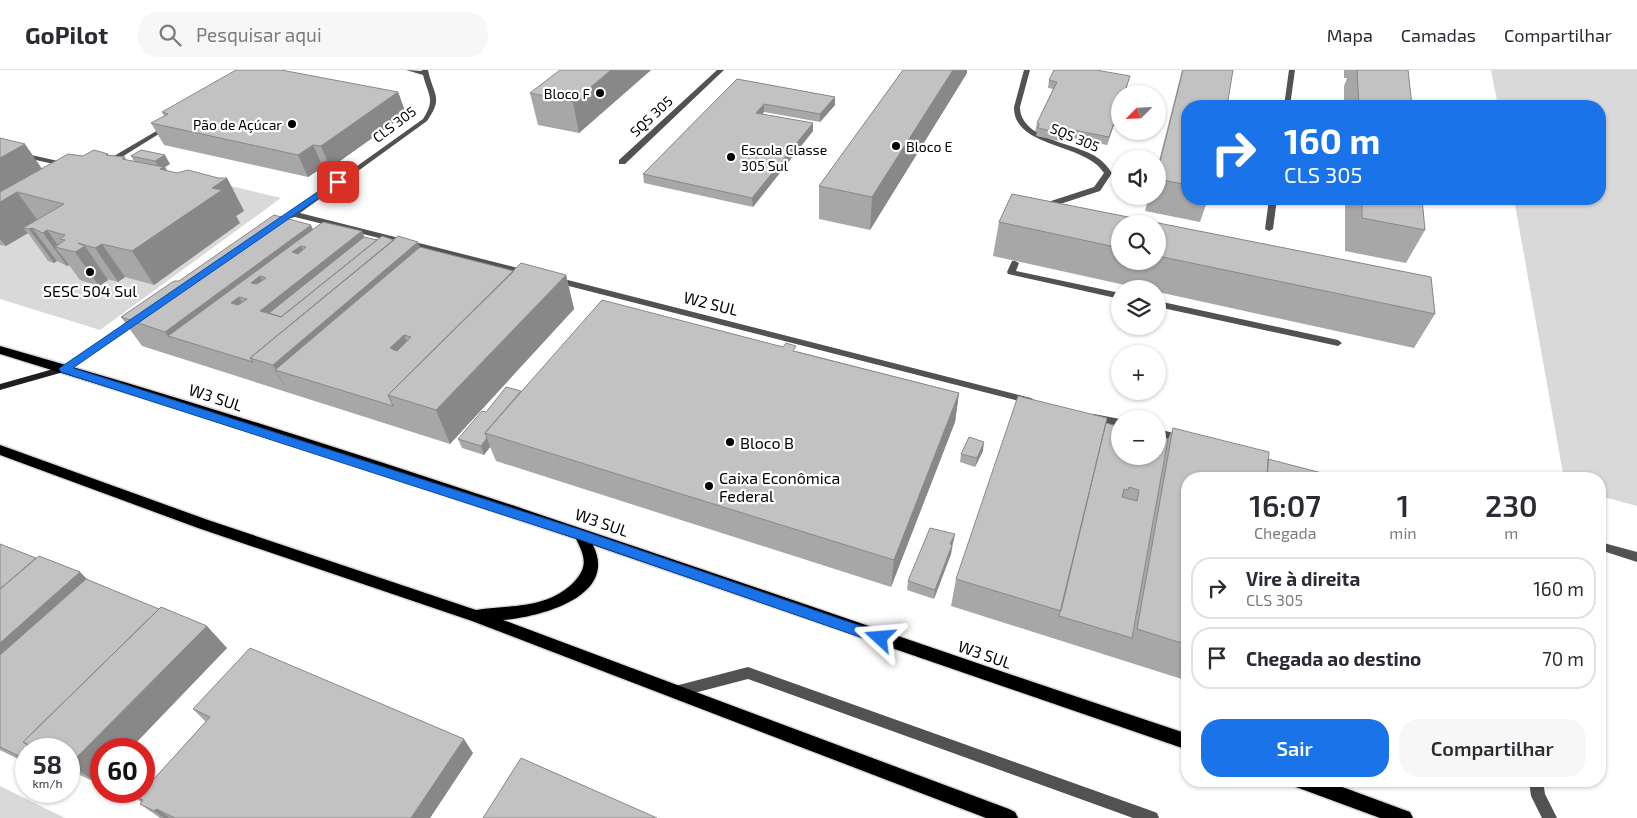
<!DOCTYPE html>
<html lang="pt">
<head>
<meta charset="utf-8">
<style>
  :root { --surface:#fff; --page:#f7f7f7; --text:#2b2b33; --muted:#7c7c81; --line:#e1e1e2; --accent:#1a73e8 }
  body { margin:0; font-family:"Exo 2",sans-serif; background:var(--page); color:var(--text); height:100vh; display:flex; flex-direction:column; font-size:19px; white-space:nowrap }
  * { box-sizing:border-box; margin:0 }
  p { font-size:16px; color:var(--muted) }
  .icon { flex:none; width:28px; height:28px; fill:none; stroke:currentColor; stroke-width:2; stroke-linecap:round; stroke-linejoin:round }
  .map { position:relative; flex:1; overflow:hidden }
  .side { position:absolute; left:1181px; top:402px; width:425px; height:315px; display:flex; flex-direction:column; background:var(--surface); border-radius:20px; box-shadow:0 1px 4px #0004 }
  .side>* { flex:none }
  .hud { position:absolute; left:1181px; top:30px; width:425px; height:105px; border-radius:20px; box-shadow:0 1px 4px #0004; background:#1a73e8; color:#fff; overflow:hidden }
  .needle { width:32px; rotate:246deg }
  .fabs { position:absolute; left:1111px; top:15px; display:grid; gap:10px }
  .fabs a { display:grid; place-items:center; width:55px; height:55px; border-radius:50%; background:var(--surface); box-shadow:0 1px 4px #0004; font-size:25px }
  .speed { position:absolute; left:15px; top:668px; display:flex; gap:10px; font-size:25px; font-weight:700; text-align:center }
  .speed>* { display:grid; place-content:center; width:65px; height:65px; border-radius:50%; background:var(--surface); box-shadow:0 1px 4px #0004; line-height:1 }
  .speed small { font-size:12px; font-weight:400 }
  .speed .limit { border:8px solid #d22; background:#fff; color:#111 }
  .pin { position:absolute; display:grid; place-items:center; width:42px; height:42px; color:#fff; margin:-21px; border-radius:10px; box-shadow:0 2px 8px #0006 }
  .me { position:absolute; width:55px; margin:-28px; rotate:289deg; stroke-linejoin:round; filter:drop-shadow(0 0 4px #0008) }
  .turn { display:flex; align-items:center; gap:18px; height:105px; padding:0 20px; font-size:22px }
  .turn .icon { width:65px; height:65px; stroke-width:2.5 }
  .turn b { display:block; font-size:35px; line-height:42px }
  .eta { display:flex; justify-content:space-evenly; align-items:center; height:85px; text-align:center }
  .eta b { font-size:30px; font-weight:600; line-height:35px }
  .primary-button { display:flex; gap:10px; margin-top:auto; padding:10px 20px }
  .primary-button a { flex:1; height:58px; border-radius:20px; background:var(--accent); color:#fff; font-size:20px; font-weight:600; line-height:58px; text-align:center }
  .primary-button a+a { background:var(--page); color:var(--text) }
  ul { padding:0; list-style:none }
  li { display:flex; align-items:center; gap:15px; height:62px; margin:0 10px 8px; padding:0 10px; border:2px solid var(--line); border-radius:20px }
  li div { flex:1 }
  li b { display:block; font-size:19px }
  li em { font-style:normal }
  header { display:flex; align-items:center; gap:30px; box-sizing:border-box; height:70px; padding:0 25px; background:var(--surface); border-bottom:1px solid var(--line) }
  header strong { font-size:24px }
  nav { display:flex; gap:28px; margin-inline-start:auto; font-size:18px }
  .search { width:350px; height:45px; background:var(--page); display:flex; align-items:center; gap:12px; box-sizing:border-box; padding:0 18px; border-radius:20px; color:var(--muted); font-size:19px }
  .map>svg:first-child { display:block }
  .green { fill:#d9d9d9 }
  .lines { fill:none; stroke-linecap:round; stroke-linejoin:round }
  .primary-casing { stroke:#dbdbdb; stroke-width:3 }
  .service { fill:#525252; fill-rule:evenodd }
  .minor { fill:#525252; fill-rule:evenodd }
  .tertiary { fill:#525252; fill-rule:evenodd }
  .secondary { fill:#1f1f1f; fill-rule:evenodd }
  .primary { fill:#000; fill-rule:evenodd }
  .wall { fill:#a7a7a7; fill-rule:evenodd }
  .shaded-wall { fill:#888 }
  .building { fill:#c2c2c2; stroke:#888; fill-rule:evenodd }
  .route { fill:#1a73e8; stroke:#114b97 }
  .poi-dot { fill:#000; stroke:#fff; stroke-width:2 }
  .labels { text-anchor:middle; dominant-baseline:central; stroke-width:4.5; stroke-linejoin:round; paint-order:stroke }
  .far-poi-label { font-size:14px; fill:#000; stroke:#fff; text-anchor:end }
  .far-street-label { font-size:14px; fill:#000; stroke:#fff }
  .poi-label { font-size:16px; fill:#000; stroke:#fff; text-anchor:start }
  .street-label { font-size:16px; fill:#000; stroke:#fff }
</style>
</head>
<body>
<header>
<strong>GoPilot</strong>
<div class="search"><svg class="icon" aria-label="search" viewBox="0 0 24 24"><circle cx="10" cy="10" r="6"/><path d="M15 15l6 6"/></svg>Pesquisar aqui</div>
<nav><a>Mapa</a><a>Camadas</a><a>Compartilhar</a></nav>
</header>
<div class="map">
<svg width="1637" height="748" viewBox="0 0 1637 748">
  <rect width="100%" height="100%" fill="#fff"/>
  <path class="green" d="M1491,0h146v436l-37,-10v-17h-36l-50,-280h86v-93h-102z
    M134,93l147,35 -181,132 -100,-31v-55z
    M0,716l65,32h-65z"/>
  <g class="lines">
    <defs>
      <path id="primary" d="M0,276c400,113 793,257 1188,388v16l-595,-205c26,52 -54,72 -90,75l506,189 6,3 3,6h-32l-514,-197 -274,-93 -198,-73v-10l208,75 268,90c34,-5 69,-1 96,-26 16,-16 14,-26 4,-45l-282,-94 -294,-91z
        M1294,711h32l84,31 3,6h-33l-84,-31z"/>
    </defs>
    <use href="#primary" class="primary-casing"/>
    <path class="service" d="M748,597l404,144 5,2 2,5h-26l-385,-139 -73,19 -4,-2 -2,-4 2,-4 4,-2z"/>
    <path class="minor" d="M717,0h7l-99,94h-6v-4z
      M1024,0h6l-10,37c0,32 54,36 75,49 8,5 12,10 17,17l-12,18 -43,14 -12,8 -4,-2 10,-10 43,-14 10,-14c-18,-30 -91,-25 -90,-66z
      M1289,0h6l-5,36h-6z
      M1269,129h8l-4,30 -4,2 -4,-2z
      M1012,191h3l4,2 -3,8 104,22v6l-112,-25 -1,-2z
      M1158,231l180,39 4,3 -4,3 -180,-39z"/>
    <path class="tertiary" d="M406,0l16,1v-1h6c5,25 16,27 -1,51l-127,92 230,58v4h-3l-232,-58 -4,1 -4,-2 136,-97c13,-20 5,-24 0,-44z
      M165,56l5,1 -61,38 -7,-2z
      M0,78l67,15 4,2 -4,2 -67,-15z
      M556,207l475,121 5,3 -5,3 -478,-122 -1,-2z
      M138,246l4,3 -1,2 -74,50h-6l-2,-2 2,-2z
      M1094,344l26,5v8l-29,-8 -2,-2z
      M1158,359l27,7 1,3 -5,4 -23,-7z
      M1600,472l37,10v10l-37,-12z
      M1529,711h14l2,13 12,24h-15l-11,-22z"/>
    <path class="secondary" d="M64,296l3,1 2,2 -2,2 -67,19v-6z"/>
    <use href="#primary" class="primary"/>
  </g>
  <path class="wall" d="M651,0l-72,63 -41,-8 -8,-32z
    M903,0h64v3l-97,157 -51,-11v-33z
    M1182,0h51l-45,36v93h20l-8,23 -55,-11 4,-15h9v-31z
    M1344,0h64l4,36h-68v-20l3,-8h-3z
    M1130,6l-5,18h-5v13l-13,38 -40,-8 -3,5 -28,-6 1,-4h-2l2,-9 16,-34 -5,-1 1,-8z
    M737,9l98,18v8l-15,17 -56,-10 -2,2 51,9v8l-60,76 -109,-24 -1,-9z
    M398,22l8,22 -76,54 -7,-1 -15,10 -144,-32 -13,-22 13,-7 -2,-4z
    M0,68l42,31 41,-13 25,-2 1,1 16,2 2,3 7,1 -3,-5 39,8 -5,3 2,4 10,2 41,5h9l17,33 -8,5 4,7 -86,62 -29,-8 -7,5 -11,-3 1,1 -9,6 -19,-6 -11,-15 -2,1 -10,-5 -3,2 -6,-2 -20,-28 -22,13 -6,-1z
    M1012,124l419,83 4,37 -21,34 -256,-56v-3h-15l-150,-33 6,-34zM1120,154h38v37h-38z
    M1345,129h77l3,31 -19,33 -61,-12z
    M313,159l49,2 2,6 13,3 43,7 94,24 52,4 8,34 -124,135 -308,-98 -21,-29 58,-36z
    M796,281l163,42 -4,29 -64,165 -395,-126 -6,-14 -6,8 -22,-7 -4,-9 28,-27 35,-21z
    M1106,353l62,16 5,-11 15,51v202l-237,-75 5,-27z
    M983,381l-8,16 -15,-5 1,-8z
    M955,464l-4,20 -17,45 -27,-9 1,-9z
    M0,474l36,14 44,14 6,7 141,69 -97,101h-29v30l-4,4 -28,-13v-21h-43v14l-26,-13z
    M193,639l280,44 -43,65h-270l-20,-14 1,-2 -5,-4 70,-76z"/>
  <path class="shaded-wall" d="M611,0h40l-72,63 -6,-31z
    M953,0h14v3l-97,157 2,-33z
    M398,22l8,22 -76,54 -9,-22z
    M835,27v8l-15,17v-8z
    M764,34v8l-8,9v-8z
    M1120,35v2l-13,38 2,-8z
    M813,53v8l-60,76 -1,-9z
    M1068,59l-1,8 -3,5 2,-8z
    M25,74l22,32 -30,16 24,33 -9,3 25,33 -3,2 -25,-34 -6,-1 5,5 -22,13 -6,-7v-92z
    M313,75l10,22 -15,10 -10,-22z
    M165,85l5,9 -5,3 18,32 -4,3 -24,-41z
    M227,108l17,33 -8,5 4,7 -86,62 -22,-34 80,-63z
    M311,155l9,19 -14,3 -5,-1 11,23 -46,9 -6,-2 13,24 -26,-1 -8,-2 13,23 -84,16 17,24 -20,-28z
    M47,160l13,18 -5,-1 14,18 -2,1 -24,-33z
    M362,161l9,23 47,-12 11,28 -154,100 14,23 -16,-28 -13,-54z
    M102,174l23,33 -7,5 -23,-34z
    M85,176l23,34 -9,6 -24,-34z
    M566,205l8,34 -124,135 -14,-34z
    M404,265l10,23 -24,-10z
    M959,323l-4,29 -64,165 3,-27z
    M487,368l3,9 -6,8 -3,-9z
    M984,372l-1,9 -8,16 2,-9z
    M955,464l-2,8 -4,11 1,-9z
    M952,475l-1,9 -17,45 1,-9z
    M80,502l23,23 -103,94v-46z
    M207,556l20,22 -97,101h-29v30l-4,4 -27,-19z
    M464,669l9,14 -43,65h-19z
    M26,681v10l-5,-4z
    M157,739l13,9h-6l-10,-7z"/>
  <path class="building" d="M236,0h45l117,22 -77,54 -8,-1 -15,10 -147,-32 17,-9 -6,-2z
    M560,0h51l-38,32 -43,-9z
    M903,0h50l-81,127 -53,-11z
    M1054,0h42l34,6 -6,18h-4v11l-11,32 -41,-8 -2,5 -28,-6 1,-4 -2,-1 20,-41 -8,-2z
    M1183,0h50l-6,36h-39v79l-30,-6v-9z
    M1357,0h51l4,36h-53z
    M737,9l98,18 -15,17 -56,-10 -8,9 57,10 -61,75 -109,-24z
    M0,68l25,6 -25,14z
    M94,80l14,4 -2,1 19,2 -3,2 42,8 -4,2 17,4 11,-3 30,8h9l-15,10 10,2 -90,61 -30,-7 -7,4 -17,-5 7,3 -10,6 -20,-5 10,-7 -5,-1 5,-4 -18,-5 -4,3 -11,-5 -3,1 -6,-1 41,-24 -47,-12 -17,10v-10l68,-38 15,2z
    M141,80l24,5 -10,6 -24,-5z
    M1012,124l419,83 4,37 -277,-58v-32h-38v24l-121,-26z
    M1362,129h60l3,31 -63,-12z
    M274,145l37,10 -146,107 -44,-15 53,-36h5z
    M323,152l39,9 -102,80 21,6 101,-81 12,4 -144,118 3,4 -85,-26zM301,176l5,1 -8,7 -6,-2zM260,206l6,2 -9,6 -6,-1zM239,227l8,2 -9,6 -7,-2z
    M398,166l20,6 -145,123 -23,-7z
    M364,167l13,3 -96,77 -12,-4z
    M420,177l94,24 -126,124 5,11 -118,-36zM404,265l7,2 -14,14 -7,-3z
    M521,193l45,12 -130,135 -48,-15z
    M602,230l181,47 3,-4 10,3 -3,5 166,42 -65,167 -409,-127z
    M506,317l15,4 -36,42 2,5 -6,8 -23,-7 24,-28 4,1z
    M1018,326l89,22 -46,193 -105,-32z
    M1106,353l14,4v29h38v-20l10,3 -36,199 -73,-22zM1129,417l10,3 -2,11 -15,-4 2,-8 4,1z
    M1173,358l96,24 -2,27h-79v166l-51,-16z
    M969,367l15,5 -7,16 -16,-4z
    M1268,389l77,20h-78z
    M930,458l25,6 -5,10 2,1 -17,45 -27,-9z
    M0,474l36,14 -36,31z
    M39,486l41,16 -80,71v-54z
    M86,509l73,30 -136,133 8,5 -2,2h-3v2l-5,6 -21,-10v-92z
    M161,537l46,19 -137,138h-1v-15h-31l-15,-7z
    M250,578l214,91 -53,79h-236l-18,-9 -3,2 -14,-7 3,-4 -7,-2 6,-7h2v-1l66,-73 -17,-8z
    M521,688l136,60h-174z"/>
  <path class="route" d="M335,110l7,2 -269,186 508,162 303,104 2,4 -2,4 -4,2 -302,-105 -517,-167 -2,-3 2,-2z"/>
  <g class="poi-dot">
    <circle cx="600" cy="23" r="5"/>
    <circle cx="292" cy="54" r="5"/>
    <circle cx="896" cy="76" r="5"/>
    <circle cx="731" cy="87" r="5"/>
    <circle cx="90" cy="202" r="5"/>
    <circle cx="730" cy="372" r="5"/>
    <circle cx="709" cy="416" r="5"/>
  </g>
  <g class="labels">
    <g class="far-poi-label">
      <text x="590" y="23">Bloco F</text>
      <text x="282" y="54">Pão de Açúcar</text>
      <text x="906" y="76" text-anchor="start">Bloco E</text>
      <text x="741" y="79" text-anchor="start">Escola Classe<tspan x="741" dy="16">305 Sul</tspan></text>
    </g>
    <g class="far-street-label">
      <text transform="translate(651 46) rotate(-43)">SQS 305</text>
      <text transform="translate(394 54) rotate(-37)">CLS 305</text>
      <text transform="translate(1075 67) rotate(23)">SQS 305</text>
    </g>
    <g class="poi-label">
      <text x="90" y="220" text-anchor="middle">SESC 504 Sul</text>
      <text x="740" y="372">Bloco B</text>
      <text x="719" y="407">Caixa Econômica<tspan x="719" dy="18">Federal</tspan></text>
    </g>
    <g class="street-label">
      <text transform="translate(711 233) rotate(14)">W2 SUL</text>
      <text transform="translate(216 327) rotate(18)">W3 SUL</text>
      <text transform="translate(602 452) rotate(19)">W3 SUL</text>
      <text transform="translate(985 584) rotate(19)">W3 SUL</text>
    </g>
  </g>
</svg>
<div class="fabs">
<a><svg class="needle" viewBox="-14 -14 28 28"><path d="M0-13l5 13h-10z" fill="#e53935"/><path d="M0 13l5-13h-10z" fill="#7c7c81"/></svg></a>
<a><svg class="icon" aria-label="sound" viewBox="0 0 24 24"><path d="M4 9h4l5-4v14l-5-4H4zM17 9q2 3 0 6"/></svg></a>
<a><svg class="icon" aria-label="search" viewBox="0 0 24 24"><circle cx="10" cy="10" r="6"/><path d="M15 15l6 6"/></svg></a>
<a><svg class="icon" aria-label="layers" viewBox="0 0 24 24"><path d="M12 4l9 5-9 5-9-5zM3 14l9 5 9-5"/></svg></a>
<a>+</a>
<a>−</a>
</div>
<div class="speed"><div>58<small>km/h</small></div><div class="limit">60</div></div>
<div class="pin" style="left:338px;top:112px;background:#d93025"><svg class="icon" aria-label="arrive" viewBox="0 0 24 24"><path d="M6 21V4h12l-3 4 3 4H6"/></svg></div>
<svg class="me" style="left:880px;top:568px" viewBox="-20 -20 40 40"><path d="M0-17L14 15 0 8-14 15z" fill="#1a73e8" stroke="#fff" stroke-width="4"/></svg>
<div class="hud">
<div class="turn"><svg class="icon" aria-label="right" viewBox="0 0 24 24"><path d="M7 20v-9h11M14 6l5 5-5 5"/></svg><div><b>160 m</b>CLS 305</div></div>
</div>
<section class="side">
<div class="eta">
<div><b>16:07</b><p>Chegada</p></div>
<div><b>1</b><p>min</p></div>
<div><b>230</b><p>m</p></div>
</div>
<ul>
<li><svg class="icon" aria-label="right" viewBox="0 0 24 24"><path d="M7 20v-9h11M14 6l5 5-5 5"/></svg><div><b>Vire à direita</b><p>CLS 305</p></div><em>160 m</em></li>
<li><svg class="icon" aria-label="arrive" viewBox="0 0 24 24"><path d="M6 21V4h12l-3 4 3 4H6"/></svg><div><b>Chegada ao destino</b></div><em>70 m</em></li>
</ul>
<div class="primary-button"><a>Sair</a><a>Compartilhar</a></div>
</section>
</div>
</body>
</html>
